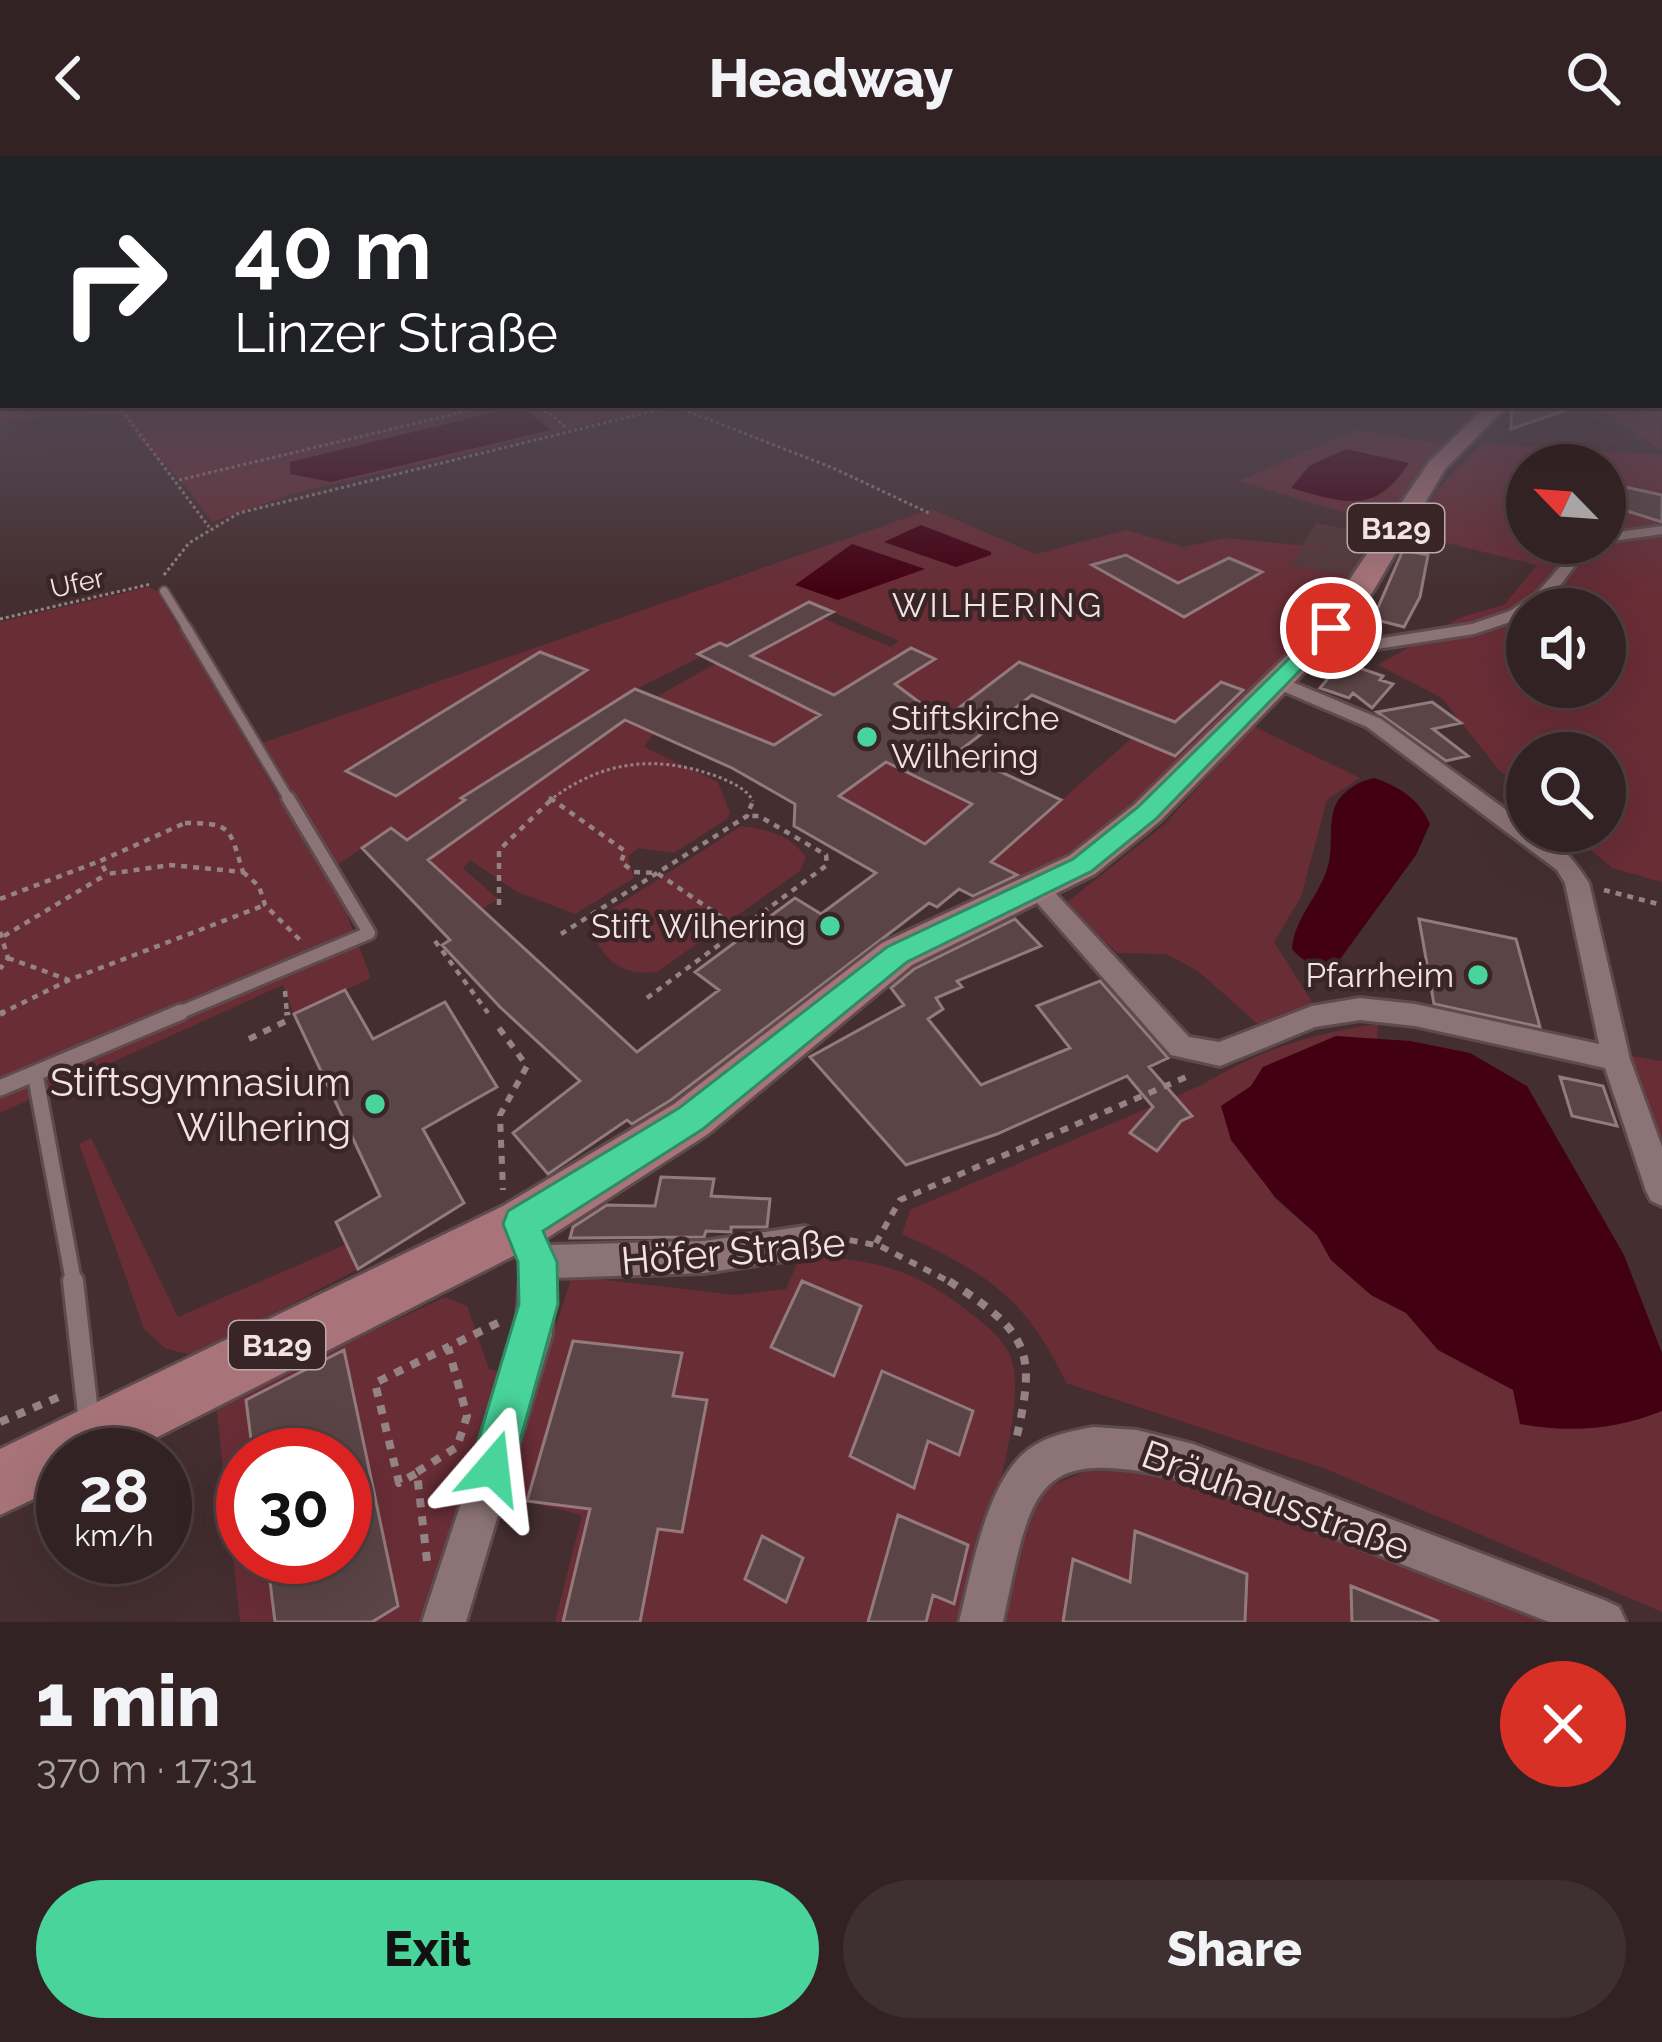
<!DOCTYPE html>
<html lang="en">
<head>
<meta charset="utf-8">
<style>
  :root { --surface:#332224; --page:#3e2f31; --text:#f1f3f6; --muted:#a9a4a6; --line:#4e3f41; --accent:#49d49c }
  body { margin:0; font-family:Raleway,sans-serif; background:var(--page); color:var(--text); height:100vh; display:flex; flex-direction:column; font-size:45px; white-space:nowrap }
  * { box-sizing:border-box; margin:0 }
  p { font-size:39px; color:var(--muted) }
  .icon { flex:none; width:66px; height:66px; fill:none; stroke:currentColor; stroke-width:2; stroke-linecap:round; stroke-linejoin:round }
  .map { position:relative; height:1466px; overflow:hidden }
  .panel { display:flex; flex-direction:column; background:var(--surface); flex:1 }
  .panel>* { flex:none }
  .top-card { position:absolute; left:0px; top:0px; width:1662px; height:252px; box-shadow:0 12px 48px #0002,0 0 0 3px var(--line); background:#202124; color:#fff; overflow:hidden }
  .needle { width:78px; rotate:295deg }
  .tools { position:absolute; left:1506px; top:288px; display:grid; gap:24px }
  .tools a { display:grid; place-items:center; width:120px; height:120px; border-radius:50%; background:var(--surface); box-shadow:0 12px 48px #0002,0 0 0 3px var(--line); font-size:60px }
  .speed { position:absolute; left:36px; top:1272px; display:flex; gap:24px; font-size:60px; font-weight:700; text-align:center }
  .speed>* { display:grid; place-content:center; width:156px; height:156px; border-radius:50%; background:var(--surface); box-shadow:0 12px 48px #0002,0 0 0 3px var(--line); line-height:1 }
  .speed small { font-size:30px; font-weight:400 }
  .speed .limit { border:18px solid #d22; background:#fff; color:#111 }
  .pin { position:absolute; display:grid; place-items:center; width:102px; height:102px; color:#fff; margin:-51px; border:6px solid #fff; border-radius:50%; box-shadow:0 3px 12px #0007 }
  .me { position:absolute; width:132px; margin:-66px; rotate:17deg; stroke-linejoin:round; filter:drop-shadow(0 0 9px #0008) }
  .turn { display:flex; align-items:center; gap:42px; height:252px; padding:0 36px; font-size:54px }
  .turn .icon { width:156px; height:156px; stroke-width:2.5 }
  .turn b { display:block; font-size:84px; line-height:102px }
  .round { display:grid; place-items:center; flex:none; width:126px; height:126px; border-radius:63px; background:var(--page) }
  .summary { display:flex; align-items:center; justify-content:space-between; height:204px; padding:0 36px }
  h1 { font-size:72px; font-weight:800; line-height:90px }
  .button { display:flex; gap:24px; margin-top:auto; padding:24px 36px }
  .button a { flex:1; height:138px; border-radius:72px; background:var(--accent); color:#111; font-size:48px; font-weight:800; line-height:138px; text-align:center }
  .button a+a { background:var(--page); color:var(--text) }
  header { display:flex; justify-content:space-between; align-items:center; height:156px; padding:0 36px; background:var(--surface); font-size:54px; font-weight:800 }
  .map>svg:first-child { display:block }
  .built { fill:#533739 }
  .green { fill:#692d36; fill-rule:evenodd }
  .water { fill:#440013 }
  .building { fill:#5b4446; stroke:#937a7c; stroke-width:3; fill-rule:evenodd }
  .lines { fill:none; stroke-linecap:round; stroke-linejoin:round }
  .lane-far4-casing { stroke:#5d4b4d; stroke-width:12 }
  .lane-far3-casing { stroke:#5d4b4d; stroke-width:14 }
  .lane-far2-casing { stroke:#5d4b4d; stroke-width:18 }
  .lane-far1-casing { stroke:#5d4b4d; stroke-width:21 }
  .lane-casing { stroke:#5d4b4d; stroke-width:26 }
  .street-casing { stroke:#5d4b4d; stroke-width:6 }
  .primary-casing { stroke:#5d4b4d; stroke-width:6 }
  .path-far3 { stroke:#958284; stroke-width:3; stroke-dasharray:3 3; stroke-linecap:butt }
  .path-far2 { stroke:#958284; stroke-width:4.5; stroke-dasharray:6 6; stroke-linecap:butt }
  .path-far1 { stroke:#958284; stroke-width:6; stroke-dasharray:8 8; stroke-linecap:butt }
  .path { stroke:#958284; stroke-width:8; stroke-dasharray:9 9; stroke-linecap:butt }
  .lane-far4 { stroke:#8c7375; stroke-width:8 }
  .lane-far3 { stroke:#8c7375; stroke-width:9 }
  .lane-far2 { stroke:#8c7375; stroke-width:12 }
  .lane-far1 { stroke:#8c7375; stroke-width:15 }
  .lane { stroke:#8c7375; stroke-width:20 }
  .street { fill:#8c7375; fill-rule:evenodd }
  .primary { fill:#a87479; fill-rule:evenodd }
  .route { fill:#49d49c; stroke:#2f8a65; stroke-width:3 }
  .poi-dot { fill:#49d49c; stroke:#392426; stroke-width:4.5 }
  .labels { text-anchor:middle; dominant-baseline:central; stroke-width:9; stroke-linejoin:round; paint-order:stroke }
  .far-street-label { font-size:27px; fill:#f1e3e4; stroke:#392426 }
  .shield { fill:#392426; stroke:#baaaab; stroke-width:3 }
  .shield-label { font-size:30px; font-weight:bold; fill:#f1e3e4 }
  .far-quarter-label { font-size:33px; letter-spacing:3px; fill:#f1e3e4; stroke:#392426 }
  .poi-label { font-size:33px; fill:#f1e3e4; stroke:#392426; text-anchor:end }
  .near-poi-label { font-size:39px; fill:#f1e3e4; stroke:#392426; text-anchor:end }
  .near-street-label { font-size:39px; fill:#f1e3e4; stroke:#392426 }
</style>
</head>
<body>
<header><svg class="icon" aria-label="back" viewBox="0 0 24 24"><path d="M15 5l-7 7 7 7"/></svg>Headway<svg class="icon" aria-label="search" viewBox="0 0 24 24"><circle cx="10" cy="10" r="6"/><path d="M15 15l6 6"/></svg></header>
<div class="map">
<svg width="1662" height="1466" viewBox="0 0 1662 1466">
  <rect width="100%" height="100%" fill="#442e30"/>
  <path class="built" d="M1317,367l25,5 43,-3 -31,53 -66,-13z"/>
  <path class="green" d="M1659,230l3,65 -69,-46h66z
    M3,243v6h665l-376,89 -80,28 -29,-39 -69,-69 -114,8z
    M1355,274l88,14 -58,81 -146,-44z
    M1483,287l179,12v427l-50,-14 -43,-37h36v-78h-78v41l-29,-25 -56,-71 -64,-33 83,-48 43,-12 33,-40 -127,-31 28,-45zM1527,309h78v78h-78zM1527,453h78v78h-78z
    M931,353l105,45 91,-24 56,17 43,-9 111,11 -30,-6 -18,22 65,13c-27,43 -63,75 -99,111 -76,74 -138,132 -227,192l-37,-19 166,-146 -138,-54 -86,65 -18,-28 -59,-8 -120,79 -91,-67 72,-40 90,45 -56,-52 71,-38 69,29 8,-6 -89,-39 -188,94 -215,144 -17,-11 -64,44 -66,-129z
    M149,431l8,4 188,318 26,69 -77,36 -11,-29 -283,128v-491z
    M625,564l29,13 -10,14 74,35 12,31 -3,6 -53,34 -35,-5 -11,8 6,22 -59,36 -58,-22 -47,-32 -7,8 35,31 -18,11 -52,-50z
    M1253,570l107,52 -33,22 -26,97 -27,45 41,65 -56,18 -61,-54 -32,-17 -49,-1 -51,-50 99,-79z
    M886,606l86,42 -47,40 -86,-48z
    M741,670c25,3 51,9 65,32l-6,13 -143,101c-35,5 -56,-13 -67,-47l5,-5z
    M1378,868l-1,18 -41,-6 -73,31 -12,19 4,80 20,33 42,36 14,25 40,35 35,18 32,37 76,40 148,20v202l-336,-143 -260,-86c-40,-86 -80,-110 -164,-149l8,-24 292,-125c56,-35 111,-52 176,-61z
    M1630,900l32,5v110l-8,-7z
    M91,982l87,179 169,-73 11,25 -165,87 -28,-8 -21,-19 -65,-185z
    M800,1101c60,0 107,9 156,45 19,15 41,29 53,51 25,47 -34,213 -48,269h-406l27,-107 -81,-20 71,-219 163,19 51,-6z
    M445,1141l22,9 22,63 20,4 -83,249h-186l-24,-217zM243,1299h102v102h-102z
    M1107,1306l57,8 384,152h-543l12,-72 27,-61z"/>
  <path class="water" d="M507,253h17l27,21 -220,52 -41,-8v-12z
    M1346,293l63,14c-34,53 -64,40 -118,25l18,-22z
    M921,369l70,27v3l-35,12 -72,-25z
    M852,388l73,25 -87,31 -43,-15z
    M1374,622c25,8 46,22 56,46l-14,31 -78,107c-21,5 -31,4 -46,-13 2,-32 30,-55 37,-87 4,-18 -1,-41 7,-58 7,-14 24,-23 38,-26z
    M1336,880l74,5 60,12 57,33 97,169 38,98v58c-47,19 -92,22 -142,13l-7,-34 -75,-40 -32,-37 -35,-18 -40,-35 -14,-25 -42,-38 -44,-57 -10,-34 30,-20 12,-19z"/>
  <path class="building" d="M1512,249h59l1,3 -61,21z
    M1616,329l46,10v27l-57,-18z
    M1403,394l25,5 -8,42 -16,30 -31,-8z
    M1126,399l52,28 51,-25 33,14 -78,45 -92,-52z
    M809,446l24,10 -82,44 83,39 77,-47 24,11 -40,25 48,36 76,-58 156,60 46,-40 22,8 -68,66 -143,-61 -74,57 103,48 -70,62 26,13 -44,21 -14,-7 -22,18 -8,-4 -258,197 -39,24 -5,-4 -79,54 -35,-41 67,-52 -80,-74 -58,-62 8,-5 -88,-92 29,-20 16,12 58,-40 -4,-2 174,-109 139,56 46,-30 -122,-61 22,-11 7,3zM625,564l107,48 63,36 -1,22 82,47 -55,41 -26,-16 -100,74 24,18 -82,62 -209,-192zM886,606l86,42 -47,40 -86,-48z
    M540,496l47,18 -191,126 -50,-25z
    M1342,506l41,14 -3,4 13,4 -21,24 -19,-15 -4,5 -29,-10z
    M1432,546l29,21 -28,6 35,27 -22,5 -69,-49z
    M1015,763l26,27 -84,35 5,6 -26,11 7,11 -15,10 53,66 89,-37 -33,-42 63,-25 68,77 -19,9 43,49 -11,5 -24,30 -27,-18 23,-26 -26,-31 -130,58 -91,31 -96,-108 94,-52 -13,-17 23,-19z
    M1419,763l97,20 24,88 -106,-23z
    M345,834l28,49 72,-37 52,85 -74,42 41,74 -106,66 -22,-47 44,-26 -86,-182z
    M1560,921l43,9 14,40 -45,-10z
    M661,1021l53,2 -3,17 59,3 -3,28h-36v5l-25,-1 -2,6 -134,1 3,-11 34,-22 48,1z
    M802,1125l59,25 -27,70 -63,-29z
    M573,1185l109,12 -9,43 34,4 -25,132 -24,-3 -18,93h-77l27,-113 -63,-8z
    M344,1194l54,256 -26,16h-97l-8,-65h78v-102h-92l-7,-55z
    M882,1215l91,40 -14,44 -31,-14 -14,47 -64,-32z
    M898,1359l70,30 -14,59 -21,-9 -7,27h-58z
    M1135,1375l112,43 -2,48h-182l10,-63 57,23z
    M762,1380l41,22 -17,44 -41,-23z
    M1351,1430l87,35v1h-86z"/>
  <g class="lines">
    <defs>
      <path id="lane-far4" d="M164,435l24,39"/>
      <path id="lane-far3" d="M186,471l104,174"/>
      <path id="lane-far2" d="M174,859l195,-82 -81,-135"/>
      <path id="lane-far1" d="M35,918l39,210
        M0,932l181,-76"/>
      <path id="lane" d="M73,1125l16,141"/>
      <path id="street" d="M1662,370v8l-57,8v-8z
        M1581,387h17l-18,16 -31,41 -12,9h-10l-5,9 -48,16 -110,17 -46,13 -16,-1 -9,-5 9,-5h16l46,-12 108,-17 38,-13 27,-18z
        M1278,520l103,43 146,106v6c27,3 48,30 62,52l41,176 32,88v59l-11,-5 -5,-10 -41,-123 -190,-42 -55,-6 -45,7 -95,39 -49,-11 -140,-159 -4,-6 4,-6h16l142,153 30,5 93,-36 48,-8 55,6 184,40 -34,-161 -8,-13 -190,-143 -96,-41 -2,-4z
        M522,1052l12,5 14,32 156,-4 101,-15 12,5 5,11 -5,11 -12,5 -101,15 -150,5 -2,57 -86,287h-44l94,-287 5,-73 -15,-38 4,-11z
        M1093,1271l44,3 56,14 411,156 15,7 7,15h-77l-356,-140c-157,-37 -160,-5 -190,140h-44c12,-48 26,-133 64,-168 20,-18 45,-22 70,-27z"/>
      <path id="primary" d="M1488,249h20l-63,64 -73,124 -31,41 -181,187 -65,53 -183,91 -204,169 -167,108 -419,213h-59v30l-63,30v-66l503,-243 171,-102 208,-161 187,-87 65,-51 187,-183 108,-160z"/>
    </defs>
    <use href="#lane-far4" class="lane-far4-casing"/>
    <use href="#lane-far3" class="lane-far3-casing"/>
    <use href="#lane-far2" class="lane-far2-casing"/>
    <use href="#lane-far1" class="lane-far1-casing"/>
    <use href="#lane" class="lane-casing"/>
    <use href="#street" class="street-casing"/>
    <use href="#primary" class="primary-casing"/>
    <path class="path-far3" d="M118,249l91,122
      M527,249l22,8 19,16
      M677,251l156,61 96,45
      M0,254l76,-5
      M179,324l313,-75
      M164,419l25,-32 50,-30 438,-108
      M0,463l151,-35
      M549,641l5,4
      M549,645c52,-40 105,-47 167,-25 15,6 30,12 37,25"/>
    <path class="path-far2" d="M550,642l75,53 -4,11 13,10 23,1 89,61
      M185,667c48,0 44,5 58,49l-72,-7 -64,9 -7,-13z
      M243,716l16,14 6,19 38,38
      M1604,734l58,15
      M0,743l100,-38
      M499,749v-55l54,-52
      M0,776l8,26 -8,11
      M561,778l186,-118 7,-18
      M4,780l103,-62
      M435,785l53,72
      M8,802l61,22 196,-75
      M285,835l2,24
      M647,842l180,-133 -1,-10 -67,-39h-12
      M0,858l69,-34"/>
    <path class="path-far1" d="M0,858l4,-2
      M499,872l28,38 -27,49 3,75
      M249,883l39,-19 -1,-8
      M834,1081l46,9 74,38
      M876,1087l24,-43 291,-125"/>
    <path class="path" d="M949,1125c82,53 88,71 66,163
      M0,1266l66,-28
      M417,1316l40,-25 10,-31 -19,-69 58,-28
      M427,1405l-10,-88 -18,10 -24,-100 73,-36"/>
    <use href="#lane-far4" class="lane-far4"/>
    <use href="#lane-far3" class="lane-far3"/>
    <use href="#lane-far2" class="lane-far2"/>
    <use href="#lane-far1" class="lane-far1"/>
    <use href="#lane" class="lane"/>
    <use href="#street" class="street"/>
    <use href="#primary" class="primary"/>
  </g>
  <linearGradient id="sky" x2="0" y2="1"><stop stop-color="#25191a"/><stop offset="0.53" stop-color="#564c59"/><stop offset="1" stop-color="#564c59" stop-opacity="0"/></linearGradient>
  <rect width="1662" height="435" fill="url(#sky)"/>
  <path class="route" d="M1324,468l17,4 -185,191 -64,52 -185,91 -204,167 -160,102 14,31 1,42 -50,180 -15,7 -16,-7 -7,-16 49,-164 -1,-42 -15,-38 5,-13 171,-103 208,-161 186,-88 65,-52z"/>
  <g class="poi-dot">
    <circle cx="867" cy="581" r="12"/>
    <circle cx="830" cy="770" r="12"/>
    <circle cx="1478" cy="819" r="12"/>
    <circle cx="375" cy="948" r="12"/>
  </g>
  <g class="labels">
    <g class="far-street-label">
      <text transform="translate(77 427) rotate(-13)">Ufer</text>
    </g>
    <g class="shield">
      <rect x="1348" y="348" width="96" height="48" rx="9"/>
      <rect x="229" y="1165" width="96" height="48" rx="9"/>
    </g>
    <g class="shield-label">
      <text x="1396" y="372">B129</text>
      <text x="277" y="1189">B129</text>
    </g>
    <g class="far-quarter-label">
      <text x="998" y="449">WILHERING</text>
    </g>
    <g class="poi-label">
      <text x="891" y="562" text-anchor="start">Stiftskirche<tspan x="891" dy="38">Wilhering</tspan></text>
      <text x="806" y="770">Stift Wilhering</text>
      <text x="1454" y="819">Pfarrheim</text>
    </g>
    <g class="near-poi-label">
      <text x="351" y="926">Stiftsgymnasium<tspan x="351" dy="45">Wilhering</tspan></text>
    </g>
    <g class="near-street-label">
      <text transform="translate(733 1095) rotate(-5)">Höfer Straße</text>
      <text transform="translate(1276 1344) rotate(20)">Bräuhausstraße</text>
    </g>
  </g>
</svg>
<div class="tools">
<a><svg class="needle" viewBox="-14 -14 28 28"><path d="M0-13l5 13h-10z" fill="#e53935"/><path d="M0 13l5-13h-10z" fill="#a9a4a6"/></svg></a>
<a><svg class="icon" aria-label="sound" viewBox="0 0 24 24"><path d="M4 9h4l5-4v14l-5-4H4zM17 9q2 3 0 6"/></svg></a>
<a><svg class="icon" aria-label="search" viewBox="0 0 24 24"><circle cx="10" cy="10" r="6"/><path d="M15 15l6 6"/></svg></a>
</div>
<div class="speed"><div>28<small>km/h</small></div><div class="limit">30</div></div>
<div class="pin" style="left:1331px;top:472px;background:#d93025"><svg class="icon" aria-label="arrive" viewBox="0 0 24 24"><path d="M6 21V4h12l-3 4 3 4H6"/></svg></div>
<svg class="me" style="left:493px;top:1312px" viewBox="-20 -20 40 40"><path d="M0-17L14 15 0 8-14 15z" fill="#49d49c" stroke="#fff" stroke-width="4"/></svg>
<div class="top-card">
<div class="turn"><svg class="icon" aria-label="right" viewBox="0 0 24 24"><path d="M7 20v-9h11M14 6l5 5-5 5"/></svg><div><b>40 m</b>Linzer Straße</div></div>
</div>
</div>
<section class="panel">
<div class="summary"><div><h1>1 min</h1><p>370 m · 17:31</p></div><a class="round" style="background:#d93025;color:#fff"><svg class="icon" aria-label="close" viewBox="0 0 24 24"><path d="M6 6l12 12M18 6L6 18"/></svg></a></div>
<div class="button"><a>Exit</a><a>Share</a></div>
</section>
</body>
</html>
